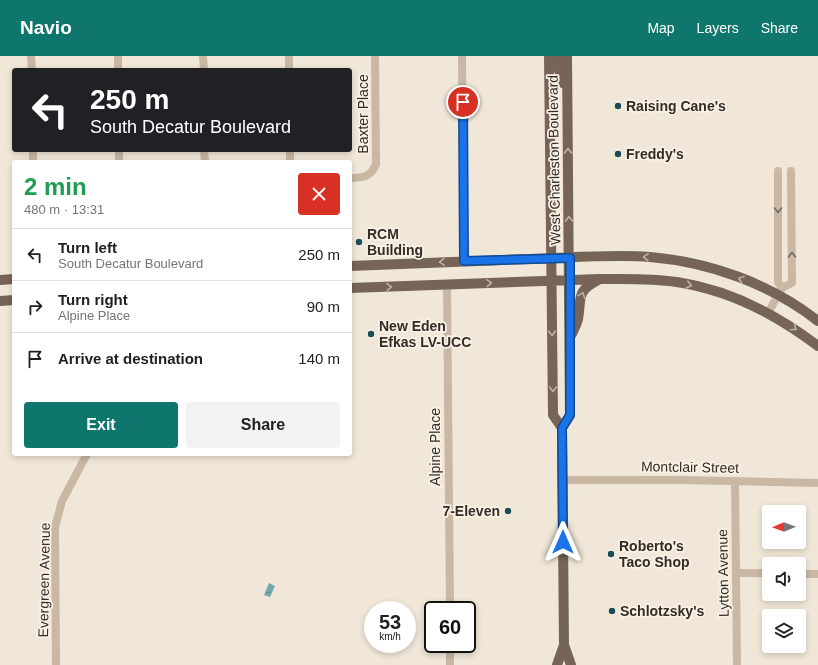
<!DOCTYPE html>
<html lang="en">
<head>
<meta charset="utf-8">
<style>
  :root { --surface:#fff; --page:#f2f2f2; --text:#202124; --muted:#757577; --line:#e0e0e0; --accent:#0f766e }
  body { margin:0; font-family:Arial,sans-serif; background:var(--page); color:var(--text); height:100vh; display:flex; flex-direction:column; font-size:15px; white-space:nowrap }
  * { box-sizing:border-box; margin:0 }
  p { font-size:13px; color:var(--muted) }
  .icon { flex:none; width:22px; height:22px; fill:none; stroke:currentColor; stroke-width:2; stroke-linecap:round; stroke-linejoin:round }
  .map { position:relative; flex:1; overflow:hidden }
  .details { position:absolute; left:12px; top:104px; width:340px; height:296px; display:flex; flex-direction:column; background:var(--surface); border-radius:4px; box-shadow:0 2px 6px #0003 }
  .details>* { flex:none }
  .top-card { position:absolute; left:12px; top:12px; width:340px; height:84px; border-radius:4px; box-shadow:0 2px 6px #0003; background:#202124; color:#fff; overflow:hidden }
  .needle { width:26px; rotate:269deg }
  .fabs { position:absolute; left:762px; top:449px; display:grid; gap:8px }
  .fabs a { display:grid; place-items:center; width:44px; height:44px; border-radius:4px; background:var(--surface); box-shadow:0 2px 6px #0003; font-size:20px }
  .speed { position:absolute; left:364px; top:545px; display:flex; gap:8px; font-size:20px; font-weight:700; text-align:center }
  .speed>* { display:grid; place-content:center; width:52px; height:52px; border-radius:50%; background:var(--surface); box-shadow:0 2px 6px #0003; line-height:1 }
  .speed small { font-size:10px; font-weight:400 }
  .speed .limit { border:2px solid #111; border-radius:6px; background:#fff; color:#111 }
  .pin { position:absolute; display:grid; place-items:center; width:34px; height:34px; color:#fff; margin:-17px; border:2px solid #fff; border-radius:50%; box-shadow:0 1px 4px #0007 }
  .me { position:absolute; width:44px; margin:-22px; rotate:0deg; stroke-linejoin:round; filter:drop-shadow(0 0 3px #0008) }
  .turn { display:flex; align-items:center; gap:14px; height:84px; padding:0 12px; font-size:18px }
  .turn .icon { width:52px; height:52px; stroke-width:2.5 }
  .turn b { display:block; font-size:28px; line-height:34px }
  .round { display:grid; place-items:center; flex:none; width:42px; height:42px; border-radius:4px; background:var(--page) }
  .head { display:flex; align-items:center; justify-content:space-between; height:68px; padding:0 12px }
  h1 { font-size:24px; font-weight:700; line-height:30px; color:#1e9e55 }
  .cta { display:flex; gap:8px; margin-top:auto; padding:8px 12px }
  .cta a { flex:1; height:46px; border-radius:4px; background:var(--accent); color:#fff; font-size:16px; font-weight:700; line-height:46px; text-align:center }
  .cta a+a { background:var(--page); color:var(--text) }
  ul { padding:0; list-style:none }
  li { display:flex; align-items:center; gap:12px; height:52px; padding:0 12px; border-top:1px solid var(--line) }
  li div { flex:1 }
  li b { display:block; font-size:15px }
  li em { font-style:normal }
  header { display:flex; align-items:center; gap:24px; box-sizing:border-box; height:56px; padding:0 20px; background:var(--accent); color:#fff }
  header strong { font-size:19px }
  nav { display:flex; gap:22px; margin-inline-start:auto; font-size:14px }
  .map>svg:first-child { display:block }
  .water { fill:url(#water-ripples) }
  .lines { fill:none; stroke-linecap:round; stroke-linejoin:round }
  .minor { stroke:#c8b8a4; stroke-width:8 }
  .primary { stroke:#766456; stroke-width:10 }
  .oneway { stroke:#beb2a4 }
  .oneway2 { stroke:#776a5f }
  .route-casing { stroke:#114b97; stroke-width:10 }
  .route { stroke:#1a73e8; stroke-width:7 }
  .poi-dot { fill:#1c4c55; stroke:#f9f1e4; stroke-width:1.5 }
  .labels { text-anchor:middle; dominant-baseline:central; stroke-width:3.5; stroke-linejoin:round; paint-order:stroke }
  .poi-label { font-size:14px; font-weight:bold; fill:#342b26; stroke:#f9f1e4; text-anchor:start }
  .street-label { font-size:14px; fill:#342b26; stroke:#f9f1e4 }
</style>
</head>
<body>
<header>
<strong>Navio</strong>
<nav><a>Map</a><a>Layers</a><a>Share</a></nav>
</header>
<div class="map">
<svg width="818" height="609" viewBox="0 0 818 609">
  <defs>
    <pattern id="water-ripples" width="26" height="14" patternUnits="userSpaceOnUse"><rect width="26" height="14" fill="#77a6ad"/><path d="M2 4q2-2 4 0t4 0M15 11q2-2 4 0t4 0" fill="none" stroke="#62878d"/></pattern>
  </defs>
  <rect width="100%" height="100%" fill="#f1e7d8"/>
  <path class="water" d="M269,527l6,3 -5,11 -6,-2z"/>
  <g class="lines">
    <path class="minor" d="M31,0l1,14
      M118,0v14
      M203,0l1,14
      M289,0v14
      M462,0l2,205
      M33,94v12
      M119,94v12
      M204,94l1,12
      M290,94v12
      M778,115v111l4,6
      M350,122c13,0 21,-1 26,-14l-1,-108
      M447,229l3,325
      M768,257l14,-25 10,-5 -1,-112
      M562,424h119l137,3
      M735,425l2,184
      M736,517h33
      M799,518h19
      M450,588v21
      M56,609l-1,-138 7,-26 25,-47"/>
    <path class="primary" d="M549,0l4,359 9,13 2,217 -7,20
      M558,0v10l5,17
      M350,210c60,-2 119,-5 179,-7 40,-1 81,-5 121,-2 60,5 121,27 168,64
      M0,224l14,-1
      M350,232l250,-9c25,0 51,-1 77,3 52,8 99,32 141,64
      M0,245l14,-1
      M572,278c2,-5 5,-10 6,-15 4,-21 -3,-27 20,-39
      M562,372l8,-13 -3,-359
      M564,589l7,20"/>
  </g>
  <defs><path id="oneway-chevron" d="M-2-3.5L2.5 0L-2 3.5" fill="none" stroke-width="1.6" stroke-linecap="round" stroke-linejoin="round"/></defs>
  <g class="oneway">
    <use href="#oneway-chevron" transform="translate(568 95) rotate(-91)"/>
    <use href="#oneway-chevron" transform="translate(569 163) rotate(-91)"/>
    <use href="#oneway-chevron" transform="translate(646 201) rotate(-177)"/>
    <use href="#oneway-chevron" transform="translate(442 206) rotate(177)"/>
    <use href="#oneway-chevron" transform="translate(741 223) rotate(-160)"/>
    <use href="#oneway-chevron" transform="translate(489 227) rotate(-2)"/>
    <use href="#oneway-chevron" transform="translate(689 229) rotate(12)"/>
    <use href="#oneway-chevron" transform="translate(389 231) rotate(-2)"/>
    <use href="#oneway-chevron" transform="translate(582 239) rotate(-69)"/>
    <use href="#oneway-chevron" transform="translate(794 272) rotate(34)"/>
    <use href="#oneway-chevron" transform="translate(552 277) rotate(89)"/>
    <use href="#oneway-chevron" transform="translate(553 333) rotate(89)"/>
  </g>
  <g class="oneway2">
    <use href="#oneway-chevron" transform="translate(778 154) rotate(90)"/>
    <use href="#oneway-chevron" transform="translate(792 199) rotate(-91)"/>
  </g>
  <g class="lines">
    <defs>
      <path id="route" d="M463,46l1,159 106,-3v157l-8,13 1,114"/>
    </defs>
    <use href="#route" class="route-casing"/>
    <use href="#route" class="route"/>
  </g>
  <g class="poi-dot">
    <circle cx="618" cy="50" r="4"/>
    <circle cx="618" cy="98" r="4"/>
    <circle cx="359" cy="186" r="4"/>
    <circle cx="371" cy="278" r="4"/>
    <circle cx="508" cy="455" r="4"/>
    <circle cx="611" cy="498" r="4"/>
    <circle cx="612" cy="555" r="4"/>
  </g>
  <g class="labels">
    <g class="poi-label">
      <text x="626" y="50">Raising Cane's</text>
      <text x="626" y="98">Freddy's</text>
      <text x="367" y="178">RCM<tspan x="367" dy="16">Building</tspan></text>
      <text x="379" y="270">New Eden<tspan x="379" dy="16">Efkas LV-UCC</tspan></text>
      <text x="500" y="455" text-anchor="end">7-Eleven</text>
      <text x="619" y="490">Roberto's<tspan x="619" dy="16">Taco Shop</tspan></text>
      <text x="620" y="555">Schlotzsky's</text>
    </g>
    <g class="street-label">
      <text transform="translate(363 58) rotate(-90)">Baxter Place</text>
      <text transform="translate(554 104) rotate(-91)">West Charleston Boulevard</text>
      <text transform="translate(435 391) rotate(-90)">Alpine Place</text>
      <text transform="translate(690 411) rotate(1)">Montclair Street</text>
      <text transform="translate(723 517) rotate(-91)">Lytton Avenue</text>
      <text transform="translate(44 524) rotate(-89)">Evergreen Avenue</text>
    </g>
  </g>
</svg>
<div class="fabs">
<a><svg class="needle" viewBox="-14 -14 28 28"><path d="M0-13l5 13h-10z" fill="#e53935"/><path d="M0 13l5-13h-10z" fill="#757577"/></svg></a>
<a><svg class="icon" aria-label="sound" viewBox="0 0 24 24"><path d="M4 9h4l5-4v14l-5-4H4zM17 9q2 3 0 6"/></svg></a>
<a><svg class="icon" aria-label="layers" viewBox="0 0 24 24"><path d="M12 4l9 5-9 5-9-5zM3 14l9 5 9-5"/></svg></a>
</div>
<div class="speed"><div>53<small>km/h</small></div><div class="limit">60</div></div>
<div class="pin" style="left:463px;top:46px;background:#d93025"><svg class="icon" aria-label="arrive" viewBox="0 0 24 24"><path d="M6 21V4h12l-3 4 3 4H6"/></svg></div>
<svg class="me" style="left:563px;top:486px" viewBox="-20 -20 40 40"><path d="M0-17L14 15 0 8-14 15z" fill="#1a73e8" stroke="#fff" stroke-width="4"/></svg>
<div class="top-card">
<div class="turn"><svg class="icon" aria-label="left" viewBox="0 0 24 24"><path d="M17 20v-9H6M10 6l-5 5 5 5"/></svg><div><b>250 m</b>South Decatur Boulevard</div></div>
</div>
<section class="details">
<div class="head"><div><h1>2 min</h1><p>480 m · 13:31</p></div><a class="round" style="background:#d93025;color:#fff"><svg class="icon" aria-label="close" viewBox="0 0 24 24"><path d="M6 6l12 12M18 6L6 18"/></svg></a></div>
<ul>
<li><svg class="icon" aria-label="left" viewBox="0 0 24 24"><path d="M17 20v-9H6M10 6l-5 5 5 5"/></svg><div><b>Turn left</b><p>South Decatur Boulevard</p></div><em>250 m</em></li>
<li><svg class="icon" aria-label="right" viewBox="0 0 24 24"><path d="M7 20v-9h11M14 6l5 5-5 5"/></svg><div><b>Turn right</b><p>Alpine Place</p></div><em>90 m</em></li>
<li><svg class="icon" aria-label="arrive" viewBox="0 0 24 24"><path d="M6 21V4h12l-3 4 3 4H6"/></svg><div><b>Arrive at destination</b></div><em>140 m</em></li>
</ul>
<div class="cta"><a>Exit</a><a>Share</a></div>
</section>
</div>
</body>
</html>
